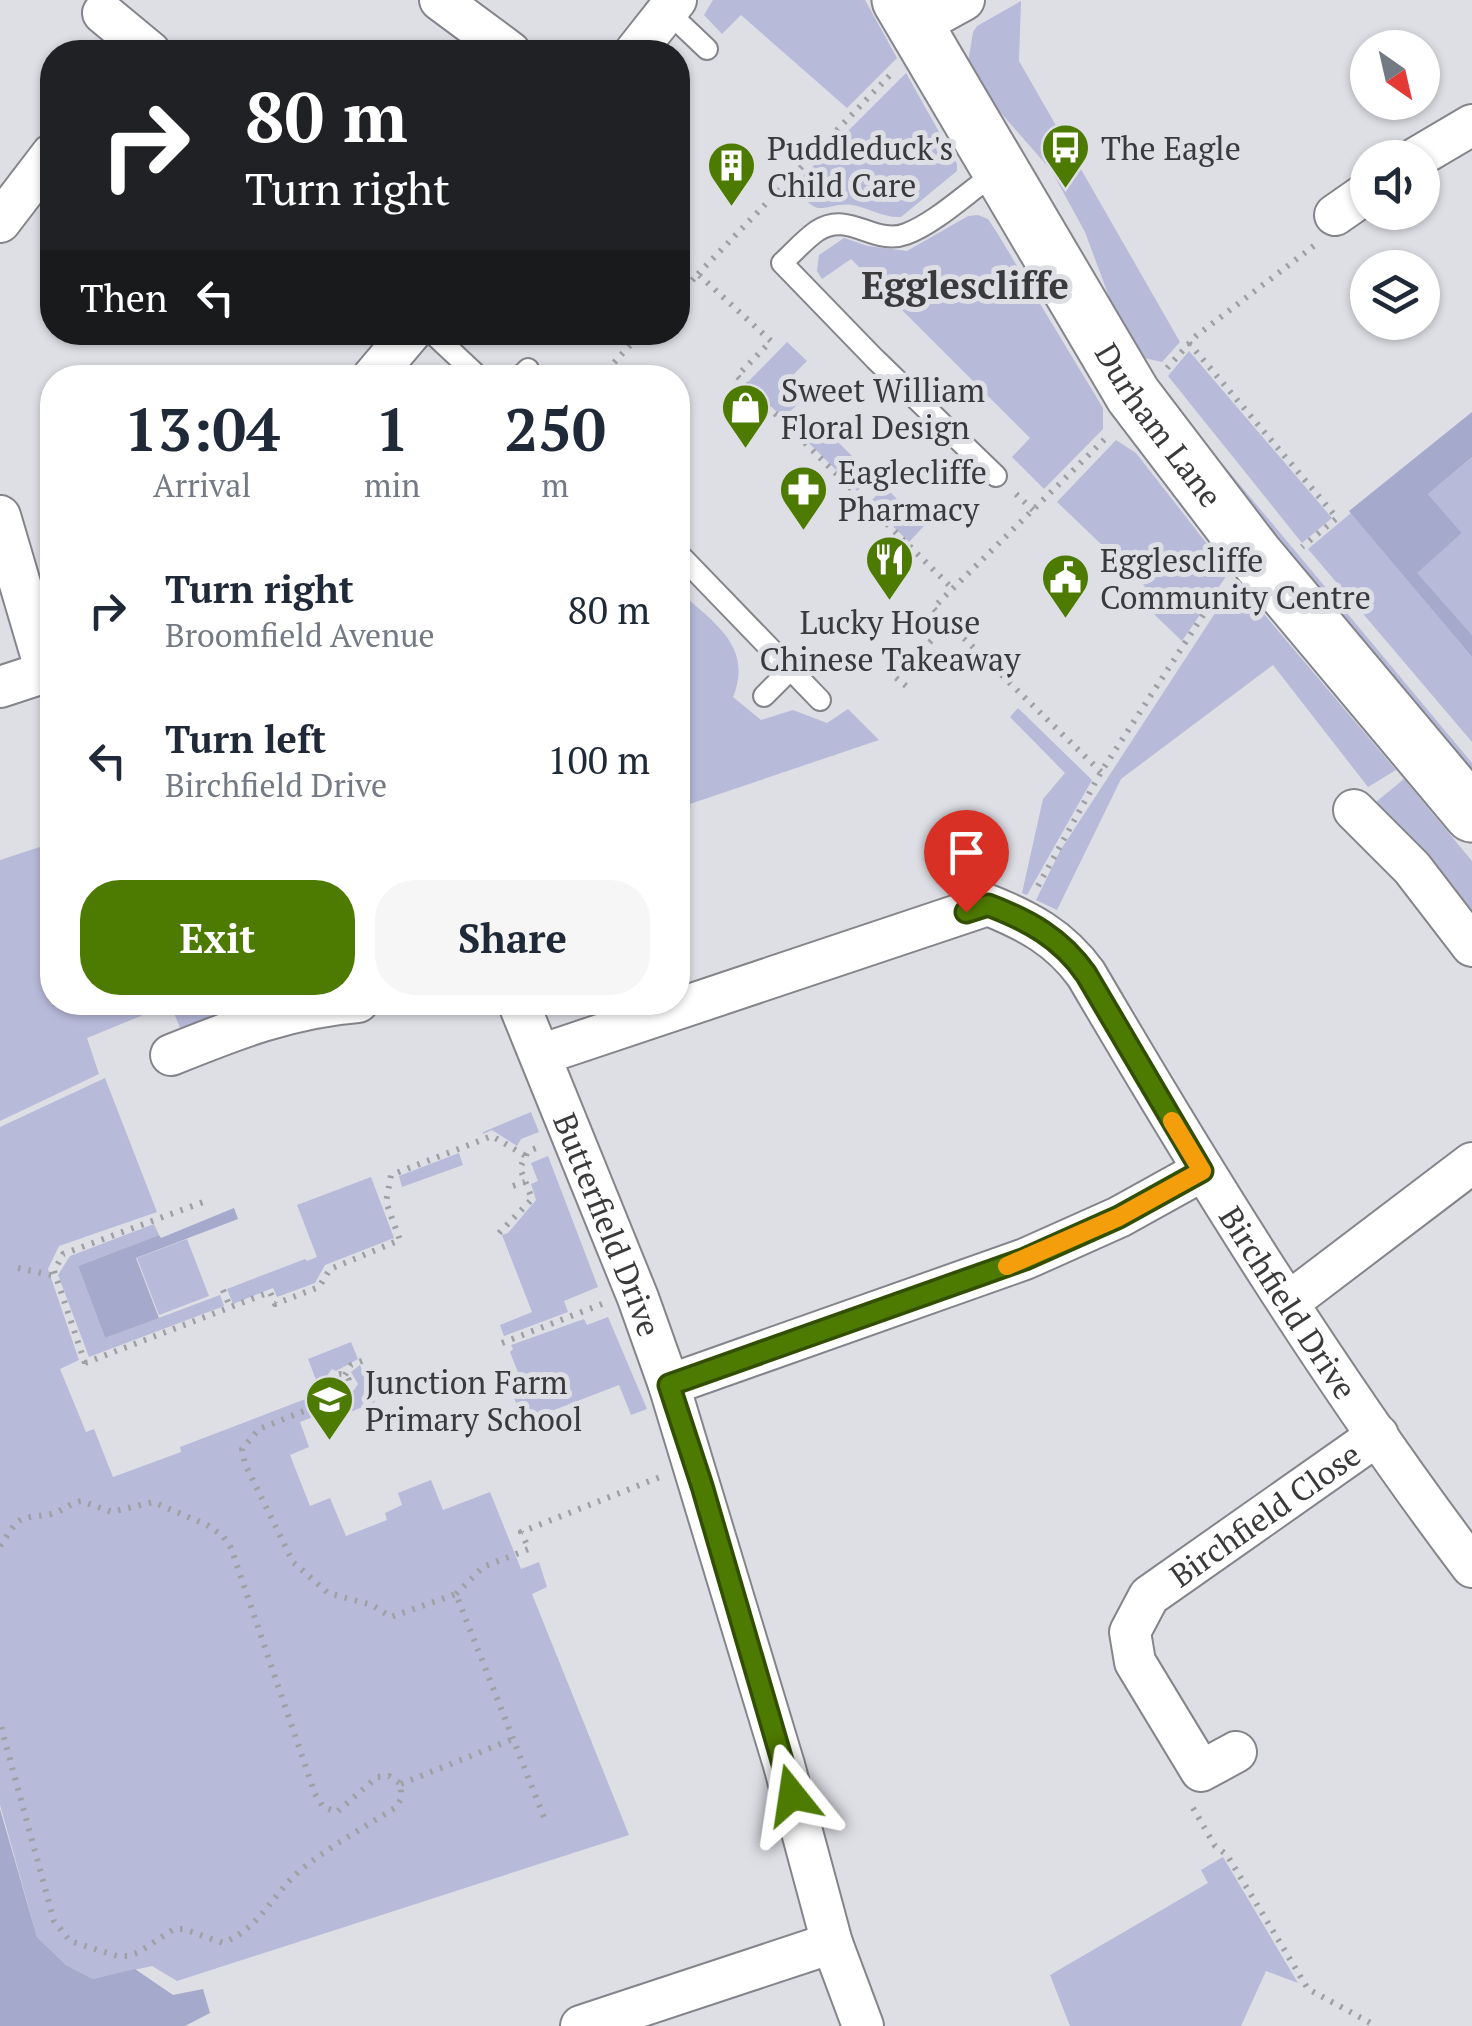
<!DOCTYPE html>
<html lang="en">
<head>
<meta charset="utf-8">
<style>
  :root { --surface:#fff; --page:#f6f6f7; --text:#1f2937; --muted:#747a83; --accent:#4d7a00 }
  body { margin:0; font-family:"PT Serif",serif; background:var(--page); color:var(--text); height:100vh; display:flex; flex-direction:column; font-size:38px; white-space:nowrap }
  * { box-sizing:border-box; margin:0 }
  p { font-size:32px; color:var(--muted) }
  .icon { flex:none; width:55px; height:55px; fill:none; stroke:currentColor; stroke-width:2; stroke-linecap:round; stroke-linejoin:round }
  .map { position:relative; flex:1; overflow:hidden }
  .panel { position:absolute; left:40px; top:365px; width:650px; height:650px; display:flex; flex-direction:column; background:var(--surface); border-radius:40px; box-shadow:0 2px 8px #0004 }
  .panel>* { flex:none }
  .guide { position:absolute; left:40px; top:40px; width:650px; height:305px; border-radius:40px; box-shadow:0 2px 8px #0004; background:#202124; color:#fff; overflow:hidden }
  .needle { width:65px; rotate:146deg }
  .buttons { position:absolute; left:1350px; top:30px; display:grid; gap:20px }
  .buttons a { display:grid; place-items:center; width:90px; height:90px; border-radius:50%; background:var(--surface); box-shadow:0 2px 8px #0004; font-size:50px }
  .pin { position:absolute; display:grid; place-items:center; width:85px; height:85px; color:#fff; margin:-102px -42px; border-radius:50% 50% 50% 0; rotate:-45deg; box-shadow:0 0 10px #0007 }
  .pin .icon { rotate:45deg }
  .me { position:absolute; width:110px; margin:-55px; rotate:345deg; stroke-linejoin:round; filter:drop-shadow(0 0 8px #0008) }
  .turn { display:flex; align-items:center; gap:35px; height:210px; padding:0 40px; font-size:45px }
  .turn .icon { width:130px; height:130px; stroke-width:2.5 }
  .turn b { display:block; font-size:70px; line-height:85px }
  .then { display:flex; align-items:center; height:95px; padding:0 40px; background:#0003; gap:20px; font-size:38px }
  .eta { display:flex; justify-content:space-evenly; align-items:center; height:170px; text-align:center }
  .eta b { font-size:60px; font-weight:800; line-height:70px }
  .action { display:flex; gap:20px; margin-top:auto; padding:20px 40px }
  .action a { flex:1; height:115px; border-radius:40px; background:var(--accent); color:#fff; font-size:40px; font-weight:800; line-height:115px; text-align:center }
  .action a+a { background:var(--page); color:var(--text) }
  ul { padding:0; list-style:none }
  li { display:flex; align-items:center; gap:30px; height:150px; padding:0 40px }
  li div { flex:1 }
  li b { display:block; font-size:38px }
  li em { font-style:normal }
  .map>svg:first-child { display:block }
  .green { fill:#b7bad9 }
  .forest { fill:#a5a9cb }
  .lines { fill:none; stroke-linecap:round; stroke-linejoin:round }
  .lane-casing { stroke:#84858b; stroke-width:24 }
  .street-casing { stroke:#84858b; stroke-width:44 }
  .secondary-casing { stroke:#84858b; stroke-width:59 }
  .path { stroke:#9fa0a4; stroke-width:6; stroke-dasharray:2.5 8; stroke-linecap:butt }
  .lane { stroke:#fff; stroke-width:20 }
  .street { stroke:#fff; stroke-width:40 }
  .secondary { stroke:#fff; stroke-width:55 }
  .route-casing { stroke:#324f00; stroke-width:25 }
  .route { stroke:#4d7a00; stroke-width:18 }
  .slow { stroke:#f59e0b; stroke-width:18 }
  .labels { text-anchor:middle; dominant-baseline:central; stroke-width:10; stroke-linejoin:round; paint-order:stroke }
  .poi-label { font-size:32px; fill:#3a3a3d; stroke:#dedfe5; text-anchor:start }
  .street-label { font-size:32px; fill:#3a3a3d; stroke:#dedfe5 }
  .quarter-label { font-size:38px; font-weight:bold; fill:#3a3a3d; stroke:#dedfe5 }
</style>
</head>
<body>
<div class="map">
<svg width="1472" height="2026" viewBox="0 0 1472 2026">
  <rect width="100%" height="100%" fill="#dedfe5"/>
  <path class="green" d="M713,0h152l32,58 -50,50 -106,-93 -19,19 -18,-19z
    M1021,1l-2,60 161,281 -18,20 -18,-4 -26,-37 -33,-89 -34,-62 -58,-66 -25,-41 5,-31 4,-6z
    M906,73l51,91v7l-56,46c-18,1 -32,-9 -49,-12 -13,-2 -24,4 -34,3 -9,-2 -19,-15 -25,-22z
    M978,215l10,4 8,12 107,177v21l-59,60 -32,-32 18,-19 -179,-179 -29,20 -5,-8 2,-16 25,-17 24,8 39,5 61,-35z
    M787,342l20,19 -25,25 17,17 -16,15 -36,-35z
    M1189,351l143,167 -30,25 -134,-167z
    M1165,395l307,368v19l-198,-237z
    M816,420l56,56 -15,15 -56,-56z
    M1116,440l20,13 93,119 -47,69 -47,-45 10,-10 -88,-84z
    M1472,457v178l-56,-62 46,-40 -34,-39z
    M885,487l39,39 -15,16 -40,-39z
    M1351,513l121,144v85l-164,-193z
    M1236,581l160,189 -28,17 -95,-122 -152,114 -64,131 -21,-10 24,-49z
    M678,590c34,32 76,55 55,107l28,23 32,-10 34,13 21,-14 31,31 -201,68z
    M1018,708l74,72 -65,115 -5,-2 21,-94 22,-26 -55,-56z
    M1404,779l68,82v67l-96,-126z
    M52,843v159h202l2,6 -72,29 -14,-33 -83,34 12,36 -99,47v-261z
    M105,1078l52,134 -98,34 -11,23 31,91 -19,9 26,63 8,-3 19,48 68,-25 -1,-5 141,-54 -13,-34 43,-17 7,17 -22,12 -4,-2 -6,8 6,12 -8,11 4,11 -28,11 9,25 -19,8 20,51 20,-8 16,38 41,-16 -2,-7 17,-8 -4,-12 33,-13 12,30 47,-18 31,77 18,-7 8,25 -15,7 97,241 -452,146 -25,-15 -59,13 -27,-14 -29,-28 -37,-132v-678z
    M531,1112l8,20 -18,7 -4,7 -25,-16 -9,4v-2z
    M459,1153l4,12 -61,22 -3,-11z
    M548,1156l50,131 -34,14 4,11 -64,24 -4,-11 32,-13 -30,-77 6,-2 28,-33 -5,-16 7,-3 -7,-18z
    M371,1177l23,61 -69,27 -10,18 -38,14 -4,-9 -40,16 -6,-15 78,-30 2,2 10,-4 -20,-52z
    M154,1224l5,11 -81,31 27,72 115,-43 4,11 -135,51 -31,-82 12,-19z
    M187,1239l22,57 -50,19 -22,-57z
    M608,1317l39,92 -16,6 -12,-30 -96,37 -10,-27 11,-7 -14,-36 3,-3 -2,-4 73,-26 3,6z
    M360,1365l15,37 -42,17 -5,-13 20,-16 4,3 6,-9 -7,-12z
    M1223,1857l75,126 -32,-12 -25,55h-171l-20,-51 158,-92 -7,-13z"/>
  <path class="forest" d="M1472,412v45l-44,37 34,39 -45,40 55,62v22l-123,-146z
    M234,1208l4,11 -102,39 23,60 -54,20 -27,-72 81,-31 2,3z
    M0,1809l37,128 29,28 27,14 42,-10 38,26 30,-6 7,24 -25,13h-185z"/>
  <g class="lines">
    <defs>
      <path id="lane" d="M667,11l40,38
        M431,332l49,46
        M519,378l9,-9
        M996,476l-121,-117 -93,-96c11,-10 22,-23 35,-32 32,-21 57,15 89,3 30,-11 64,-44 91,-62
        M678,553l142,147
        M764,696l25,-25"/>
      <g id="street">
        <path d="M440,0l70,52"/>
        <path d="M103,13l47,39"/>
        <path d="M915,27l49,-27"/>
        <path d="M635,52l41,-52"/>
        <path d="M1416,158l56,-33"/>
        <path d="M1335,215l33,-23"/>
        <path d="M0,222l52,-68"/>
        <path d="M372,378l39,-46"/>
        <path d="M0,516l46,156"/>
        <path d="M0,687l52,-17"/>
        <path d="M1354,810l58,58 60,78"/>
        <path id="s1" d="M518,1002l120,296 31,87 115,380 48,178 31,83"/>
        <path d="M171,1055c62,-25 120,-48 187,-53"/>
        <path id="s2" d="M540,1055l448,-150c40,16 72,33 98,69 119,203 244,405 386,593"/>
        <path d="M1289,1302l183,-139"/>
        <path d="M669,1385l356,-126 94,-42 83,-46"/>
        <path id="s3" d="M1236,1752l-35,19 -66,-109 -5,-30 19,-36 229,-161"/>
        <path d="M581,2026l251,-83"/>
      </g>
      <g id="secondary">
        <path id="s4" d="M900,0l233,395 122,160 217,259"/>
      </g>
    </defs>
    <use href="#lane" class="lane-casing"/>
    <use href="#street" class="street-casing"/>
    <use href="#secondary" class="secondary-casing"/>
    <path class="path" d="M678,269l13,13
      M698,274l195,-202
      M678,296l20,-22 73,67 -34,35 215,212
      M1189,343l148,175 -35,29
      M1167,368l29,-32 119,-91
      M600,378l42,-46
      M1016,494l17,16
      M906,686l-11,-9 54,-54
      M1101,772l-168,-164 175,-172
      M1038,886l63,-114 121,-186
      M513,1186l12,-4
      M499,1233l33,-34 -12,-31 8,-17 11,-4
      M18,1268l37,8
      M223,1290l7,17
      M502,1343l100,-39
      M85,1363l185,-71 5,12 44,-17 11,-18 70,-29 -14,-38 5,-27 101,-39 34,20
      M85,1363l-31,-92 9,-17 143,-53
      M333 1382a8 8 0 1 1 16 0a8 8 0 1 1-16 0Z
      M345,1375l6,-10 16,-6
      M337,1388l-13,15 -65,26 -17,20 3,15 48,98 35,31 44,12 19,12 65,-23 89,226
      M0,1546c22,-32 14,-26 51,-32 12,-3 19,-11 30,-13l31,11 41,-10 54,23 16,11 8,12 84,246 8,13 14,5 40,-35 12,-1 12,8v15l-5,8c-31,20 -64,38 -93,61 -32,26 -40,58 -80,75l-39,-14h-10l-35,23 -11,4h-11l-47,-15 -16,-20 -54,-198
      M456,1594l27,-27 46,-18 -8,-17 139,-55
      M401,1784l112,-45
      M1193,1808l22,38 12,9 81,134 68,37"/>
    <use href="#lane" class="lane"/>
    <use href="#street" class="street"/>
    <use href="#secondary" class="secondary"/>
  </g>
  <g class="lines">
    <defs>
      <path id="route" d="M792,1795l-90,-309 -33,-101 356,-126 94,-42 83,-46 -116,-197c-25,-36 -58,-54 -98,-69l-22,7"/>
    </defs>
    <use href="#route" class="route-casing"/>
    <use href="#route" class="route"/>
    <path class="slow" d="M1007,1266l112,-49 83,-46 -30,-50"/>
  </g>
  <defs>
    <symbol id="bus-pin" viewBox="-11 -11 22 30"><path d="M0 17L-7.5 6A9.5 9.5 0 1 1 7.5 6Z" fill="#4d7a00" stroke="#dedfe5"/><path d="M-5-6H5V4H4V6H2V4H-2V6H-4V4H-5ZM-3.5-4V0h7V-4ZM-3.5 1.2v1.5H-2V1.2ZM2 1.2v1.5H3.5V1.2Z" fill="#fff"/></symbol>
    <symbol id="building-pin" viewBox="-11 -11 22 30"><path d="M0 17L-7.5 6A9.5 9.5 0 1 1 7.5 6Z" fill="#4d7a00" stroke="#dedfe5"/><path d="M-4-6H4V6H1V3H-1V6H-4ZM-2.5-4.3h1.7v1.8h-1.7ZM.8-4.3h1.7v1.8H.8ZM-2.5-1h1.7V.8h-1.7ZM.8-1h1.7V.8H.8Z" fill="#fff"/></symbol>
    <symbol id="shop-pin" viewBox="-11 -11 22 30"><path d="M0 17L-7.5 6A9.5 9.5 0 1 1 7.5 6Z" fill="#4d7a00" stroke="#dedfe5"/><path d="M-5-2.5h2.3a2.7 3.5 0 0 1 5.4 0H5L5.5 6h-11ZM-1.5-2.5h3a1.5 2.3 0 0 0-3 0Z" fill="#fff"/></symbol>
    <symbol id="pharmacy-pin" viewBox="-11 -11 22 30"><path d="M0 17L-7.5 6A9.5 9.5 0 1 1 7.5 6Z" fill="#4d7a00" stroke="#dedfe5"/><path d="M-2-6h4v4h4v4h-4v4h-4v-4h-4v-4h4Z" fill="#fff"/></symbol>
    <symbol id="restaurant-pin" viewBox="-11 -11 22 30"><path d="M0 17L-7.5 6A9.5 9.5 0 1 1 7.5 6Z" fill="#4d7a00" stroke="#dedfe5"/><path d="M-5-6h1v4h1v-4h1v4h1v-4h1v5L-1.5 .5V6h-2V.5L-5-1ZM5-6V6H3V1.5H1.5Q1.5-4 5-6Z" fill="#fff"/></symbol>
    <symbol id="civic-pin" viewBox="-11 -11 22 30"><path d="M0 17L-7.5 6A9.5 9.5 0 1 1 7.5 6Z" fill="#4d7a00" stroke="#dedfe5"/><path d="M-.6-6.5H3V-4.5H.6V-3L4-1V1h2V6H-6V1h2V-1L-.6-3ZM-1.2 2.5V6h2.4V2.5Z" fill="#fff"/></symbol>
    <symbol id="school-pin" viewBox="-11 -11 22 30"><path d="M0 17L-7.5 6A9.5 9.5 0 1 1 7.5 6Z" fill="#4d7a00" stroke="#dedfe5"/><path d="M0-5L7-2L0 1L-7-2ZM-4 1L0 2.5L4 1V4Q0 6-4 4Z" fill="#fff"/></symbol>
  </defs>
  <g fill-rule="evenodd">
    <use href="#bus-pin" x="1038" y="120" width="55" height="75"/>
    <use href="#building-pin" x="704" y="138" width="55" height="75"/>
    <use href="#shop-pin" x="718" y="380" width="55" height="75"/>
    <use href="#pharmacy-pin" x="776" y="462" width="55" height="75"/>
    <use href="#restaurant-pin" x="862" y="532" width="55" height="75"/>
    <use href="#civic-pin" x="1038" y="550" width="55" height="75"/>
    <use href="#school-pin" x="302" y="1372" width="55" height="75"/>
  </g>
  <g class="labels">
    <g class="poi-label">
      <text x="767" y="148">Puddleduck's<tspan x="767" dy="37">Child Care</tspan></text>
      <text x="1101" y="148">The Eagle</text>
      <text x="781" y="390">Sweet William<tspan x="781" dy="37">Floral Design</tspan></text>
      <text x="838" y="472">Eaglecliffe<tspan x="838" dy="37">Pharmacy</tspan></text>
      <text x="1100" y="560">Egglescliffe<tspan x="1100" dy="37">Community Centre</tspan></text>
      <text x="890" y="622" text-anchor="middle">Lucky House<tspan x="890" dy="37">Chinese Takeaway</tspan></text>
      <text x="365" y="1382">Junction Farm<tspan x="365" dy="37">Primary School</tspan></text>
    </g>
    <g class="street-label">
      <text stroke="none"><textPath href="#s4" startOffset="498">Durham Lane</textPath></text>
      <text stroke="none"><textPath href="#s1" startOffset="240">Butterfield Drive</textPath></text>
      <text stroke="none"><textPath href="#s2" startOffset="980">Birchfield Drive</textPath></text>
      <text stroke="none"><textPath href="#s3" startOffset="380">Birchfield Close</textPath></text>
    </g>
    <g class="quarter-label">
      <text x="965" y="285">Egglescliffe</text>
    </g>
  </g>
</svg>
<div class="buttons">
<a><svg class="needle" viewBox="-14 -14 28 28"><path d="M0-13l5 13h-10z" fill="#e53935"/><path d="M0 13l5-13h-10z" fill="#747a83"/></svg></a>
<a><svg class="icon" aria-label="sound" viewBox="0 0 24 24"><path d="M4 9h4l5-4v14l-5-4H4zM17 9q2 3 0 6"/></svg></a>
<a><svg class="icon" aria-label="layers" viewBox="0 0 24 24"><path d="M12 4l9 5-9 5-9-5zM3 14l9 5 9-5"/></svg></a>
</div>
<div class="pin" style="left:966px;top:912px;background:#d93025"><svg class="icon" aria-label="arrive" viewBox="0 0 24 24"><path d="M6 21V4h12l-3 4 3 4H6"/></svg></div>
<svg class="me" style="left:792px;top:1795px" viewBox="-20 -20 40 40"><path d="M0-17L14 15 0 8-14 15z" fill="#4d7a00" stroke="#fff" stroke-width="4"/></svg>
<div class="guide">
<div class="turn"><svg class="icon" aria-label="right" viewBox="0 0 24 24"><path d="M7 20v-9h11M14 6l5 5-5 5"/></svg><div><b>80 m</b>Turn right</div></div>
<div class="then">Then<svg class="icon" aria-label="left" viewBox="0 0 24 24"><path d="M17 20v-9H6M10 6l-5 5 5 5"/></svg></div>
</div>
<section class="panel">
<div class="eta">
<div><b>13:04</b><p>Arrival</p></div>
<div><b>1</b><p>min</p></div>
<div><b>250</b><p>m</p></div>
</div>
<ul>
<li><svg class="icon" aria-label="right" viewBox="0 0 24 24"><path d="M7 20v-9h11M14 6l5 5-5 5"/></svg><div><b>Turn right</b><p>Broomfield Avenue</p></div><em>80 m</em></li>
<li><svg class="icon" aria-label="left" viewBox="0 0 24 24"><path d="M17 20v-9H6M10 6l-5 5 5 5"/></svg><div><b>Turn left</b><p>Birchfield Drive</p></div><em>100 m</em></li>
</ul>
<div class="action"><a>Exit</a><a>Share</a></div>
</section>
</div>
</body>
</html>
